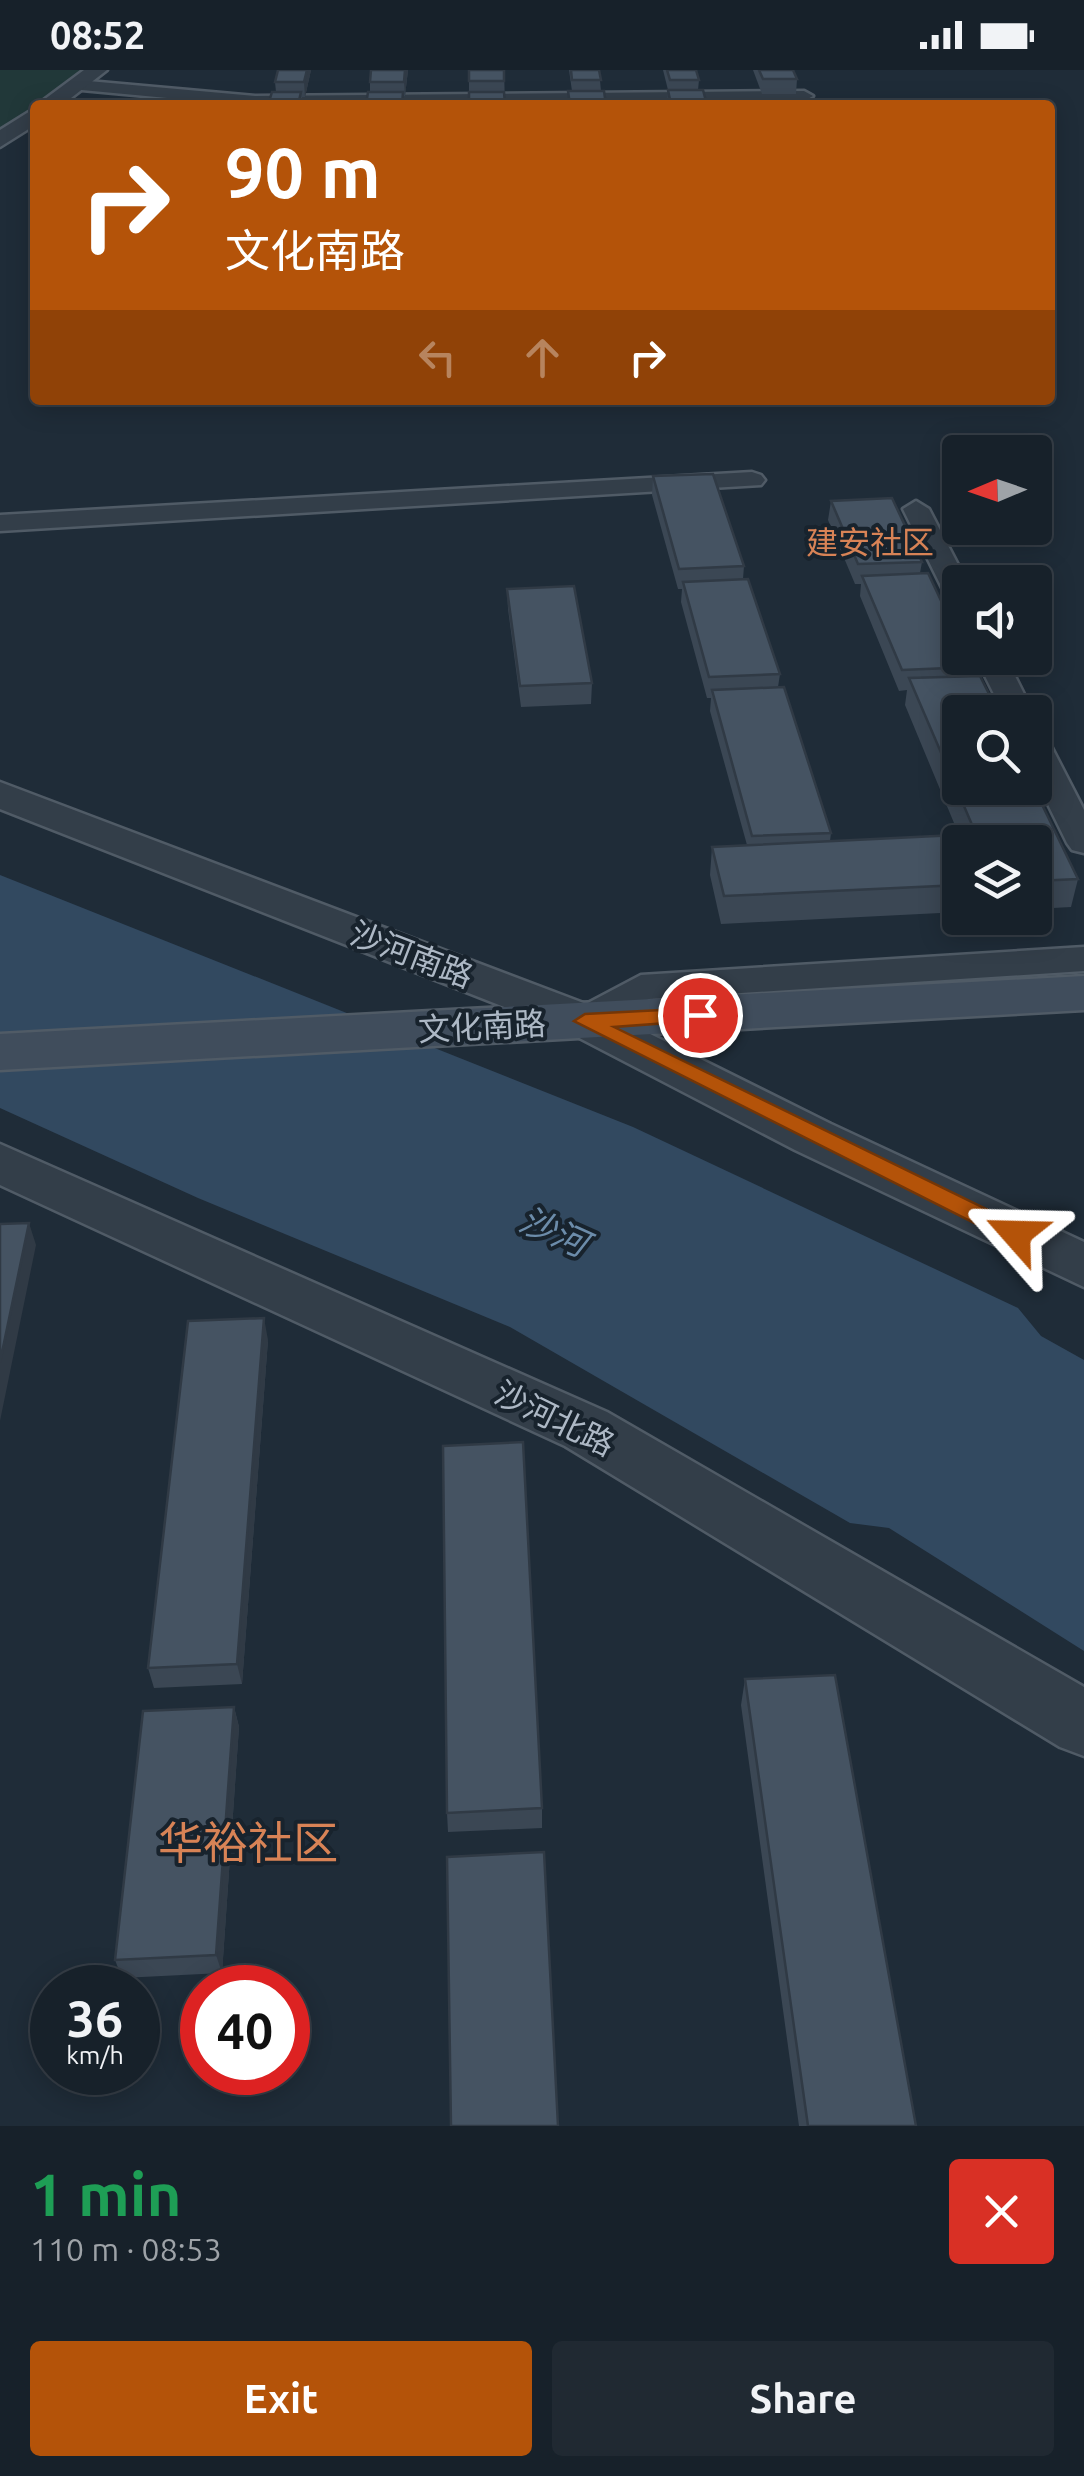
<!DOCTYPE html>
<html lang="en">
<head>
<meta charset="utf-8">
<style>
  :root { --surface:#17212a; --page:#202932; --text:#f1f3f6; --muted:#9ea3a8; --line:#363e47; --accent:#b45309 }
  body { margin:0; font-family:Ubuntu,"Noto Sans SC",sans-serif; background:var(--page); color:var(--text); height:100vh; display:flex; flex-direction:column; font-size:38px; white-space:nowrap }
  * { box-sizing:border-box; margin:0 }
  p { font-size:32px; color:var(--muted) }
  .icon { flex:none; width:55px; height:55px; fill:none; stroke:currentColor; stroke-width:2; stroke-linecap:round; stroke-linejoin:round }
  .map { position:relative; height:2056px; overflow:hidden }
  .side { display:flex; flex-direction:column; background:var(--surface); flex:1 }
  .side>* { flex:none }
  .banner { position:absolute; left:30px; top:30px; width:1025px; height:305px; border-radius:10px; box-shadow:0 5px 25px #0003,0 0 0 2px var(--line); background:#b45309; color:#fff; overflow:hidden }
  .needle { width:65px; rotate:268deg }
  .fabs { position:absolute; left:942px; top:365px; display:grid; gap:20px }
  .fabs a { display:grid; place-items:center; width:110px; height:110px; border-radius:10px; background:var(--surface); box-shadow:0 5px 25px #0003,0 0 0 2px var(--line); font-size:50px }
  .speed { position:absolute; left:30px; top:1895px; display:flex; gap:20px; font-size:50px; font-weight:700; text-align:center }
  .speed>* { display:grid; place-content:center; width:130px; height:130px; border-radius:50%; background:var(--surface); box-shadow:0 5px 25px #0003,0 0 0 2px var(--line); line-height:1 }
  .speed small { font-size:25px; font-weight:400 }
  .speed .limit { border:15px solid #d22; background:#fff; color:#111 }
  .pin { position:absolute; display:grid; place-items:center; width:85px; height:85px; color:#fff; margin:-42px; border:5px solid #fff; border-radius:50%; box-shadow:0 2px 10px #0007 }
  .me { position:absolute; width:110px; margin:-55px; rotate:295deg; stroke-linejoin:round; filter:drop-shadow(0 0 8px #0008) }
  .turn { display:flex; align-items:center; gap:35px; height:210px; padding:0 30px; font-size:45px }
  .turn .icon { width:130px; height:130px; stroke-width:2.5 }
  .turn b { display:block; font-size:70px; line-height:85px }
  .lanes { display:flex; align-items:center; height:95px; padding:0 30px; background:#0003; justify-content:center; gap:50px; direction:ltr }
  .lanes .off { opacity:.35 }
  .round { display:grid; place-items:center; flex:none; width:105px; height:105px; border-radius:10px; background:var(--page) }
  .summary { display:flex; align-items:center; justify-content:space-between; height:170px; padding:0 30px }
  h1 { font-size:60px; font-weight:600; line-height:75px; color:#1e9e55 }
  .cta { display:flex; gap:20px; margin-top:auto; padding:20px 30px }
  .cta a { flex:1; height:115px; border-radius:10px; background:var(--accent); color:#fff; font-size:40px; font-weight:600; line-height:115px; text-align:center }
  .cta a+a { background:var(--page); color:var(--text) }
  .status { display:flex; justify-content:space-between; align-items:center; height:70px; padding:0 50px; background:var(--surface); direction:ltr }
  .status svg { height:28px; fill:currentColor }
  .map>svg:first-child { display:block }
  .green { fill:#213839 }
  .water { fill:#324960 }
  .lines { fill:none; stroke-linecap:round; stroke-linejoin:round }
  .minor-casing { stroke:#505b66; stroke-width:5 }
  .tertiary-casing { stroke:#505b66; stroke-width:5 }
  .secondary-casing { stroke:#505b66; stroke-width:5 }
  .minor { fill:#333e49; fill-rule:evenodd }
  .tertiary { fill:#333e49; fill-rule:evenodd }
  .secondary { fill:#404d5c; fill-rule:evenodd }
  .wall { fill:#3b4754 }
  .shaded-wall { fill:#303a45 }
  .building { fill:#455362; stroke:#303a45; stroke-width:2.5 }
  .route { fill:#b45309; stroke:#753606; stroke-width:2.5 }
  .labels { text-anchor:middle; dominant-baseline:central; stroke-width:8; stroke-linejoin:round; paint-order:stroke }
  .far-quarter-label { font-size:32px; fill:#d88356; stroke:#18232d }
  .street-label { font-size:32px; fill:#adb8c5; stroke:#18232d }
  .water-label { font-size:35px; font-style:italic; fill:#6c8caa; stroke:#18232d }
  .near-quarter-label { font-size:45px; fill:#d88356; stroke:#18232d }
</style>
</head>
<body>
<div class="status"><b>08:52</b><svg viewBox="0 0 49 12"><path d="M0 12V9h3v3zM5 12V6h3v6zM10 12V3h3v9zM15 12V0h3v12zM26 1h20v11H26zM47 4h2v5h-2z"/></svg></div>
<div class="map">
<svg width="1084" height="2056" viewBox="0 0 1084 2056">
  <rect width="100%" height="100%" fill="#1f2c38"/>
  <path class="green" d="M0,0h85l-85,59z"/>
  <path class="water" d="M0,805l633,252 385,181 23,28 43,24v291l-195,-123 -39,-5 -340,-196 -312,-129 -198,-90z"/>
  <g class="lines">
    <defs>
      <path id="minor" d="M77,10l178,16 549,-5 9,5 -9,5 -562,4 -171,-16v-8z
        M752,402l9,3 4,5 -4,5 -761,46v-16z
        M916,431l13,8 38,73h-7v23l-14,-9 -43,-87z
        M976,588h30l27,54h-30z
        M1035,666l16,10 33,64v43l-12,-3 -5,-7 -32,-65z
        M1084,877v24l-435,28 -64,35 -14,-4 -5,-9 5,-9 70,-37z"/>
      <path id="tertiary" d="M84,0h23l-45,35h-25z
        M35,38v17l-35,22v-17z
        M0,712l602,228 229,114 253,118v45l-289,-137 -227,-118 -568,-223z
        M0,1074l607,268 477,275v69l-24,-9 -495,-301 -565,-261z"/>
      <path id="secondary" d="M1084,906v34l-1084,60v-36z"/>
    </defs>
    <use href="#minor" class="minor-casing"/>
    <use href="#tertiary" class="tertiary-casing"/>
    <use href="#secondary" class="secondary-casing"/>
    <use href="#minor" class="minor"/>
    <use href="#tertiary" class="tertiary"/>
    <use href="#secondary" class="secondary"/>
  </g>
  <path class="wall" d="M311,0l-6,27h-3v8l-26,-13 -1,-10z
    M408,0l-3,26h-2l1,9 -34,-13v-10z
    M469,0h35l1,35h-36z
    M569,0h30l2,21 5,14h-38v-14h4z
    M663,0h33l3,10 -1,10 9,15h-40l1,-15z
    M753,0h40l4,9 -1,15h-34z
    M653,406l91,90 -1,13 37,95 -2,13 53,146 -1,8 129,-6 -54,-130 2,-15 -8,1 -39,-95 1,-12h-6l-27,-64 3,-19 91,61 -2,11 52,94 -2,9 108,203 -7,28 -36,2v-67h-75v70l-239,12 -11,-49 2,-28 35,-2 -37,-134 1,-13h-4l-26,-96 1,-13h-4l-26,-94z
    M507,519l85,94 -1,21 -70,3 -13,-98z
    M268,1270l-26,344 -88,4 -6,-20z
    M745,1609l171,447h-117l-58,-421z
    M234,1637l5,20 -17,246 -100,5 -7,-18z
    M542,1738v20l-94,4 -1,-19z"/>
  <path class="shaded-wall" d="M307,0h4l-6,27 -1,-15z
    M405,0h3l-3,26 -1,-14z
    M29,1153l7,22 -36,176v-59z
    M264,1248l4,22 -26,344 -5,-20z
    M234,1637l5,20 -17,246 -6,-18z"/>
  <path class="building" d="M278,0h29l-3,12h-29z
    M371,0h34l-1,12h-34z
    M469,0h35v11h-35z
    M571,0h28l2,10h-29z
    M667,0h29l3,10h-29z
    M759,0h34l4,9h-34z
    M668,20h35l4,15h-36z
    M568,21h36l2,14h-36z
    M272,22h29l-3,13h-30z
    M368,22h35l-1,13h-36z
    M469,22h35l1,13h-36z
    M713,404l31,92 -65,3 -26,-93z
    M892,428l30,64 -64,2 -27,-63z
    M928,503l32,68v17h8l4,9 -70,3 -40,-94z
    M748,509l32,95 -71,3 -26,-95z
    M574,516l18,97 -72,3 -13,-97z
    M980,606l18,36h-38v76h74l44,91 -43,2v-39h-75v43l-236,11 -12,-49 264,-13 -67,-156z
    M784,617l47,146 -79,3 -40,-146z
    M29,1153l-29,139v-138z
    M264,1248l-27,346 -89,4 40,-347z
    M523,1372l19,366 -95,5 -4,-367z
    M835,1605l81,451h-108l-63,-447z
    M234,1637l-18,248 -101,5 28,-249z
    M544,1782l14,274h-107l-4,-269z"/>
  <path class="route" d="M700,938l8,2v10l-94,7 411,201 4,6 -4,6h-17l-434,-219 11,-7z"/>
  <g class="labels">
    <g class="far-quarter-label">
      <text x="870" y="472">建安社区</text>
    </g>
    <g class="street-label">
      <text transform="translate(412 884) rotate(21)">沙河南路</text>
      <text transform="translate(482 956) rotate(-3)">文化南路</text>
      <text transform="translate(555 1348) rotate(26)">沙河北路</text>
    </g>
    <g class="water-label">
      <text transform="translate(554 1161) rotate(24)">沙河</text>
    </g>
    <g class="near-quarter-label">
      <text x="248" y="1772">华裕社区</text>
    </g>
  </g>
</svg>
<div class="fabs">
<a><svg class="needle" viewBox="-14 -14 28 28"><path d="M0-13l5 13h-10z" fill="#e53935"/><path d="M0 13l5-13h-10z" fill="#9ea3a8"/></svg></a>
<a><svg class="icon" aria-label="sound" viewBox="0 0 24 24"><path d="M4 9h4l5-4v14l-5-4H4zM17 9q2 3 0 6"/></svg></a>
<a><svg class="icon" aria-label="search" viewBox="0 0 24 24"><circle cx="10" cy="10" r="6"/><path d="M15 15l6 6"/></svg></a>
<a><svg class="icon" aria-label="layers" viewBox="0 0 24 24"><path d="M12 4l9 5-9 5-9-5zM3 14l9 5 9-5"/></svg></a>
</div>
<div class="speed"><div>36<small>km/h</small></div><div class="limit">40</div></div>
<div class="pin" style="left:700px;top:945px;background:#d93025"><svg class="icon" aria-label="arrive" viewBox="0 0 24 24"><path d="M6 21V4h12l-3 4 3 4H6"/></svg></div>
<svg class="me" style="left:1016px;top:1164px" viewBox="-20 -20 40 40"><path d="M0-17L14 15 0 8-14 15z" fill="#b45309" stroke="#fff" stroke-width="4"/></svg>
<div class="banner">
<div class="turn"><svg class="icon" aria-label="right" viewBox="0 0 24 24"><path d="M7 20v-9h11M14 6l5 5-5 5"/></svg><div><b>90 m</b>文化南路</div></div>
<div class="lanes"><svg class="icon off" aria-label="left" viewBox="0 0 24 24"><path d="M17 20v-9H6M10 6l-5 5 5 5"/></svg><svg class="icon off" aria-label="ahead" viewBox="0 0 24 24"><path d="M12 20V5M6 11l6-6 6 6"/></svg><svg class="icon" aria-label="right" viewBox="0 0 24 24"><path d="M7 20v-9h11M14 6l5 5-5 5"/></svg></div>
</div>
</div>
<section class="side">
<div class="summary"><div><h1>1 min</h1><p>110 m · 08:53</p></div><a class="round" style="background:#d93025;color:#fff"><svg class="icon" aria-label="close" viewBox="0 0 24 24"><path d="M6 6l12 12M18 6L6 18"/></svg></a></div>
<div class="cta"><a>Exit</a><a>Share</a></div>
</section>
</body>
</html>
